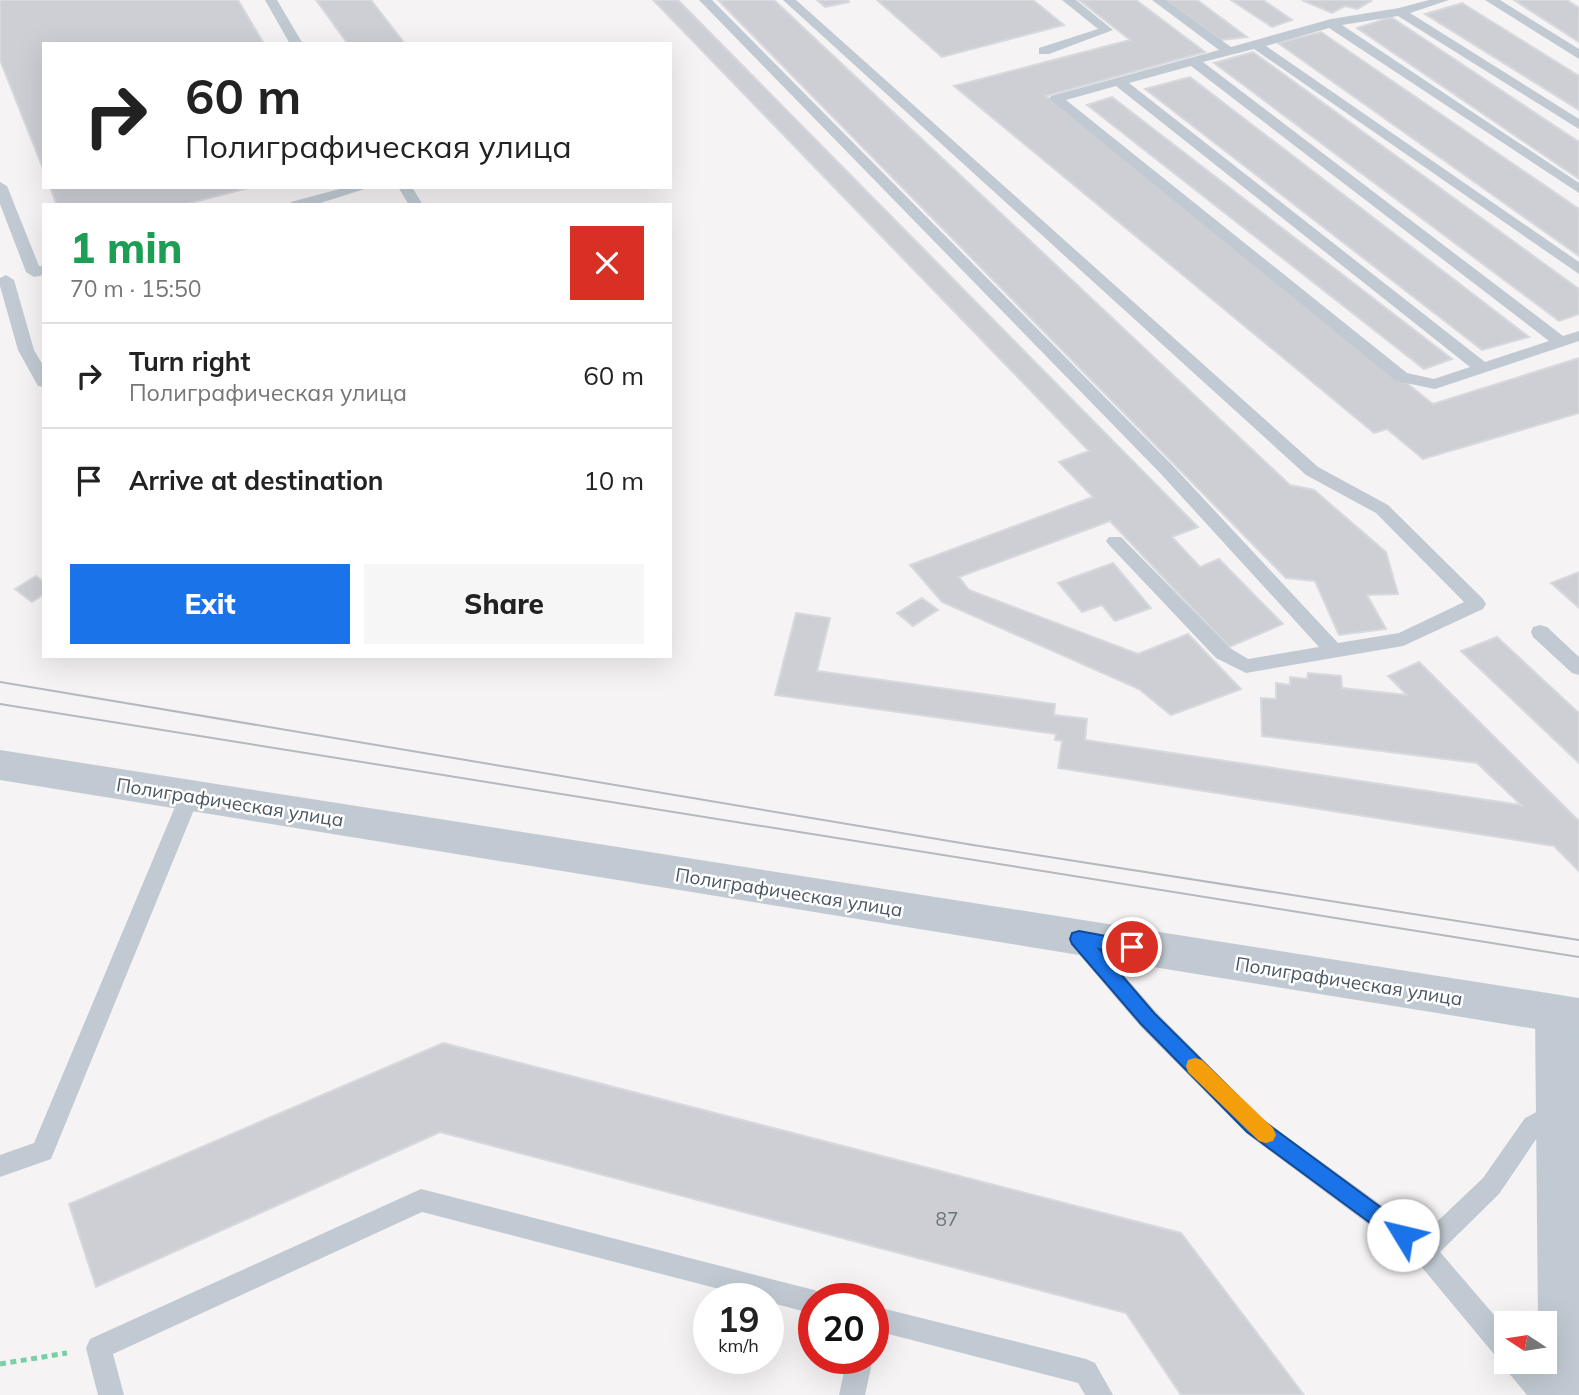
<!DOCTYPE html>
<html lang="en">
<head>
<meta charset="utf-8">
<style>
  :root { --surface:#fff; --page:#f6f6f6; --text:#222; --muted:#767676; --line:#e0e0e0; --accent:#1a73e8 }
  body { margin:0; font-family:Mulish,sans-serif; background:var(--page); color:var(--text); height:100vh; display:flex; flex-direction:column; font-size:26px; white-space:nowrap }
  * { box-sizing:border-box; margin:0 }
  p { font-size:23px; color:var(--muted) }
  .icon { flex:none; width:38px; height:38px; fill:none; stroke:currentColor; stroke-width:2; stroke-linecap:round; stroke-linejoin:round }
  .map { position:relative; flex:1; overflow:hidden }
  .details { position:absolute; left:42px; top:203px; width:630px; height:455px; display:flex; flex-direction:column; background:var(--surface); border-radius:0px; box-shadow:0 7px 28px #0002 }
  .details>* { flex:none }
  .top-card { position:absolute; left:42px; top:42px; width:630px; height:147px; border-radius:0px; box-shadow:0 7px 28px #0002; background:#fff; color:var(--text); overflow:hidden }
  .needle { width:46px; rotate:282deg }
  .fabs { position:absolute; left:1494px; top:1311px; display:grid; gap:14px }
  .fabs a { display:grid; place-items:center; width:63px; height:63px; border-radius:0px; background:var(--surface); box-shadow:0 7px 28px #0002; font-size:35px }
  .speed { position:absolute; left:693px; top:1283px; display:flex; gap:14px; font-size:35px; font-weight:700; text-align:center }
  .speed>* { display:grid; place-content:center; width:91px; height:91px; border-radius:50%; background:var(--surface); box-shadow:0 7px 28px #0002; line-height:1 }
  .speed small { font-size:18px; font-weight:400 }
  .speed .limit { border:10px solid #d22; background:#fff; color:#111 }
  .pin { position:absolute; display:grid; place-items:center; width:60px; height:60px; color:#fff; margin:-30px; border:4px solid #fff; border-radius:50%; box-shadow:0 2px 7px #0007 }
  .me { position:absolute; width:77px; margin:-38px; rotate:306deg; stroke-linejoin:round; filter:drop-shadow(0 0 5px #0008) }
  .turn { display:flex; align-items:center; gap:24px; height:147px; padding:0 28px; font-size:32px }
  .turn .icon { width:91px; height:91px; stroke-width:2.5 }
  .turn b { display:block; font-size:49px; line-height:60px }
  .round { display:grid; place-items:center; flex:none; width:74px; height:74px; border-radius:0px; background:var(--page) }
  .overview { display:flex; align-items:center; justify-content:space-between; height:119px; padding:0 28px }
  h1 { font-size:42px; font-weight:800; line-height:52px; color:#1e9e55 }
  .cta { display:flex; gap:14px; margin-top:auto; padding:14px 28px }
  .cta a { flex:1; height:80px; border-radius:0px; background:var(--accent); color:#fff; font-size:28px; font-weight:800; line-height:80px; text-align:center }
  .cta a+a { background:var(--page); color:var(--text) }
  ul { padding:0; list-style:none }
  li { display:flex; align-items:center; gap:21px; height:105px; padding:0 28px; border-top:2px solid var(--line) }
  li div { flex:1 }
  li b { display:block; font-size:26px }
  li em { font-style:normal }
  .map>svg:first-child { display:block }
  .building { fill:#cdcfd5; stroke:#d7d9de; stroke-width:2 }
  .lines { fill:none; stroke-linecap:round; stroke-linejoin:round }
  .path { stroke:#7ad0a6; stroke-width:5; stroke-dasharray:6 4.5; stroke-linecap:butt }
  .service { fill:#c1cad2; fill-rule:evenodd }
  .minor { fill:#c1cad2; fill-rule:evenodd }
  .tertiary { fill:#c1cad2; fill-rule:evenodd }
  .tram { stroke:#b5b8bd; stroke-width:2 }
  .route { fill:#1a73e8; stroke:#114b97; stroke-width:2 }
  .slow { fill:#f59e0b }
  .labels { text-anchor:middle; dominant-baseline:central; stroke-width:5; stroke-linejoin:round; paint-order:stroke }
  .street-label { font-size:19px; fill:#4a5661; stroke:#fff }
  .near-number-label { font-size:19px; fill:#6b747e }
</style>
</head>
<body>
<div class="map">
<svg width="1579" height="1395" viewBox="0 0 1579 1395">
  <rect width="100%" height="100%" fill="#f5f3f3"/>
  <path class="building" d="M0,0h238l26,44h-220v127l-44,-111z
    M316,0h55l34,44h-57z
    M653,0h25l520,527 -26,10 28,30 19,-8 64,65 -54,23 -119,-126 -151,56 10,13 169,64 50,-20 53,55 -70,26 -32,-26 -197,-87 -32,-37 183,-68 -34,-35 30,-11z
    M718,0h56l516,485 24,5 72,62 12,42 -31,1 19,34 -47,6 -24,-54 -29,-3z
    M817,0h31l1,2 -24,5z
    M877,0h156l31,25 -122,32z
    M1079,0h57l69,52 -159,44 387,308 146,-46v55l-156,46 -36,-30 -13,4 -420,-347 176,-46z
    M1165,0h32l50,37 -26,3z
    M1231,0h32l29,20 -20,7z
    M1302,0h67l2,1 -14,8 -12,-3 -13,7z
    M1514,0h53l12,8v34z
    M1462,3l117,73v34l-154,-96z
    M1391,17l188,125v37l-222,-151z
    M1321,32l258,177v47l-301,-213z
    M1253,52l326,237v25l-20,7 -345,-258z
    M1190,77l339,260 -47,13 -337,-261z
    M1112,97l340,262 -28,10 -337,-264z
    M50,187h202l-70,18h-125z
    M1113,563l38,45 -36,13 -13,-16 -20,7 -24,-29z
    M1579,572v36l-28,-25z
    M36,576l8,6v12l-12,8 -17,-13z
    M922,598l16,12 -25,16 -16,-13z
    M796,613l34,5 -13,53 238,33 -1,11 33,4 -2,21 436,65 -44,-42 -215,-27 -1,-38 15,1v-16l14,2v-8l17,2 1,-6 33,3 1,12 65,7 -19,-19 31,-14 160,159v50l-25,-25 -496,-78 4,-27 -7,-1 1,-6 -281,-39z
    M1497,637l82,76v50l-118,-112z
    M443,1043l738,190 123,162h-123l-55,-82 -686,-181 -344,155 -27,-83z"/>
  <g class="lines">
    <path class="path" d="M0,1364l67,-11"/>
    <path class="service" d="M265,0h12l26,44h-13z
      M699,0h13l461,466 165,177 61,-10 65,-31 -88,-89 -70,-38 -523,-475h13l522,467 70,38 95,94 3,5 -3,5 -80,37 -157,27 -30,-15 -107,-113 -3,-4 3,-4h12l109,111 18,11 71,-12 -158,-173z
      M1062,0h14l37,30 -64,24h-10v-6l59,-19z
      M1152,0h14l65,47 100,-28 68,-11 30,-8h20l-39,13 169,106v10l-181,-113 -56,9 237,158v10l-250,-165 -63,18 313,216v12l-325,-225 -51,13 360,274 16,-5v10l-144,48 -39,-8 -347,-282 2,-3 168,-46zM1191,66l358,275 -64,21 -356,-279zM1116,86l354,281 -36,12 -27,-6 -341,-273z
      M1485,0h15l79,49v10z
      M0,182l7,4 32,80h5v9l-10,2 -8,-5 -26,-68z
      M347,187h24l-57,18h-25l2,-3z
      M398,187h14l11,18h-14z
      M6,275l8,5 20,70 10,17v20l-6,-1 -20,-36 -18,-64v-8z
      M1540,625l7,2 32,30v18l-7,-2 -39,-36 -2,-5 2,-5z
      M190,787l7,2 3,6 -149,364 -51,18v-22l34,-12 146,-348 3,-6z
      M1079,930l8,3 69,79 106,107 161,116 60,-57 42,-60 32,-17 8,3 4,7 -4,7 -24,14 -42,62 -59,58 67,78v32h25l21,24 4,9h-30l-20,-24 -4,-10 -5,-2 -83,-100 -169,-126 -106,-107 -69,-81 -3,-6 3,-6z
      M421,1189l393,101 9,3 2,5h-11v16l-46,-12v-4h-14l-332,-86 -309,142 11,41h-26l-12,-47 4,-9z
      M873,1306l213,53 9,4 18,32h-28l-7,-12 -205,-53z
      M847,1358h26l-8,37h-26z"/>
    <path class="minor" d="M1557,995l16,5 6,13v382h-40v-33h6v-39h-7l-3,-309 6,-14z"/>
    <path class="tertiary" d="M0,750l1579,248v38l-1579,-256z"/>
    <path class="tram" d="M0,682l973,163 606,95
      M0,704l1579,253"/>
  </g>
  <path class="route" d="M1079,931l59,11 3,5 -3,5 -6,3 -33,-6 55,64 107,106 149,110 3,6 -3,7 -7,3 -7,-3 -149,-110 -106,-108 -69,-80 -2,-5 2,-6z"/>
  <path class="slow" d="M1195,1058l7,2 71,68 3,7 -3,6 -7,2 -7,-2 -71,-69 -2,-6 2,-6z"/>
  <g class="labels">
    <g class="street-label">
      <text transform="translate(230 802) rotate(9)">Полиграфическая улица</text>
      <text transform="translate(789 892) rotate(9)">Полиграфическая улица</text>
      <text transform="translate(1349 981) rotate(9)">Полиграфическая улица</text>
    </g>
    <g class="near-number-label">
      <text x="947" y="1219">87</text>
    </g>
  </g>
</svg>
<div class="fabs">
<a><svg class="needle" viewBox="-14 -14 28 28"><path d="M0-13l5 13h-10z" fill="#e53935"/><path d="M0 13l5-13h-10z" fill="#767676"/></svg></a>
</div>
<div class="speed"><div>19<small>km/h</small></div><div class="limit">20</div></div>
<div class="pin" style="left:1132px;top:947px;background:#d93025"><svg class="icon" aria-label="arrive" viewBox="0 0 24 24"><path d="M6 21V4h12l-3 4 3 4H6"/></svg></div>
<svg class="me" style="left:1403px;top:1235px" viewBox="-20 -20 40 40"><circle r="19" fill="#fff"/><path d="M0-13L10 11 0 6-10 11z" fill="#1a73e8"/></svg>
<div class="top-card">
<div class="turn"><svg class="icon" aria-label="right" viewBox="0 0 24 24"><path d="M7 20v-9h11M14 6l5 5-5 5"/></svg><div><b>60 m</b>Полиграфическая улица</div></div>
</div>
<section class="details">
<div class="overview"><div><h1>1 min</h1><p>70 m · 15:50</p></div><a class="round" style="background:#d93025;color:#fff"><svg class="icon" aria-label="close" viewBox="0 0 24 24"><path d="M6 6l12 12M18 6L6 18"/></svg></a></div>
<ul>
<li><svg class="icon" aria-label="right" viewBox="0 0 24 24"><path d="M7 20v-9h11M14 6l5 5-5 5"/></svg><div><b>Turn right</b><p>Полиграфическая улица</p></div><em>60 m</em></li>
<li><svg class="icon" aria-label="arrive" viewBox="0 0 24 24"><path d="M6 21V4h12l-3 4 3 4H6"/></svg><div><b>Arrive at destination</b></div><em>10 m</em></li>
</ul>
<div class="cta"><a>Exit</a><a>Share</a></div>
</section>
</div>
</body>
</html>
